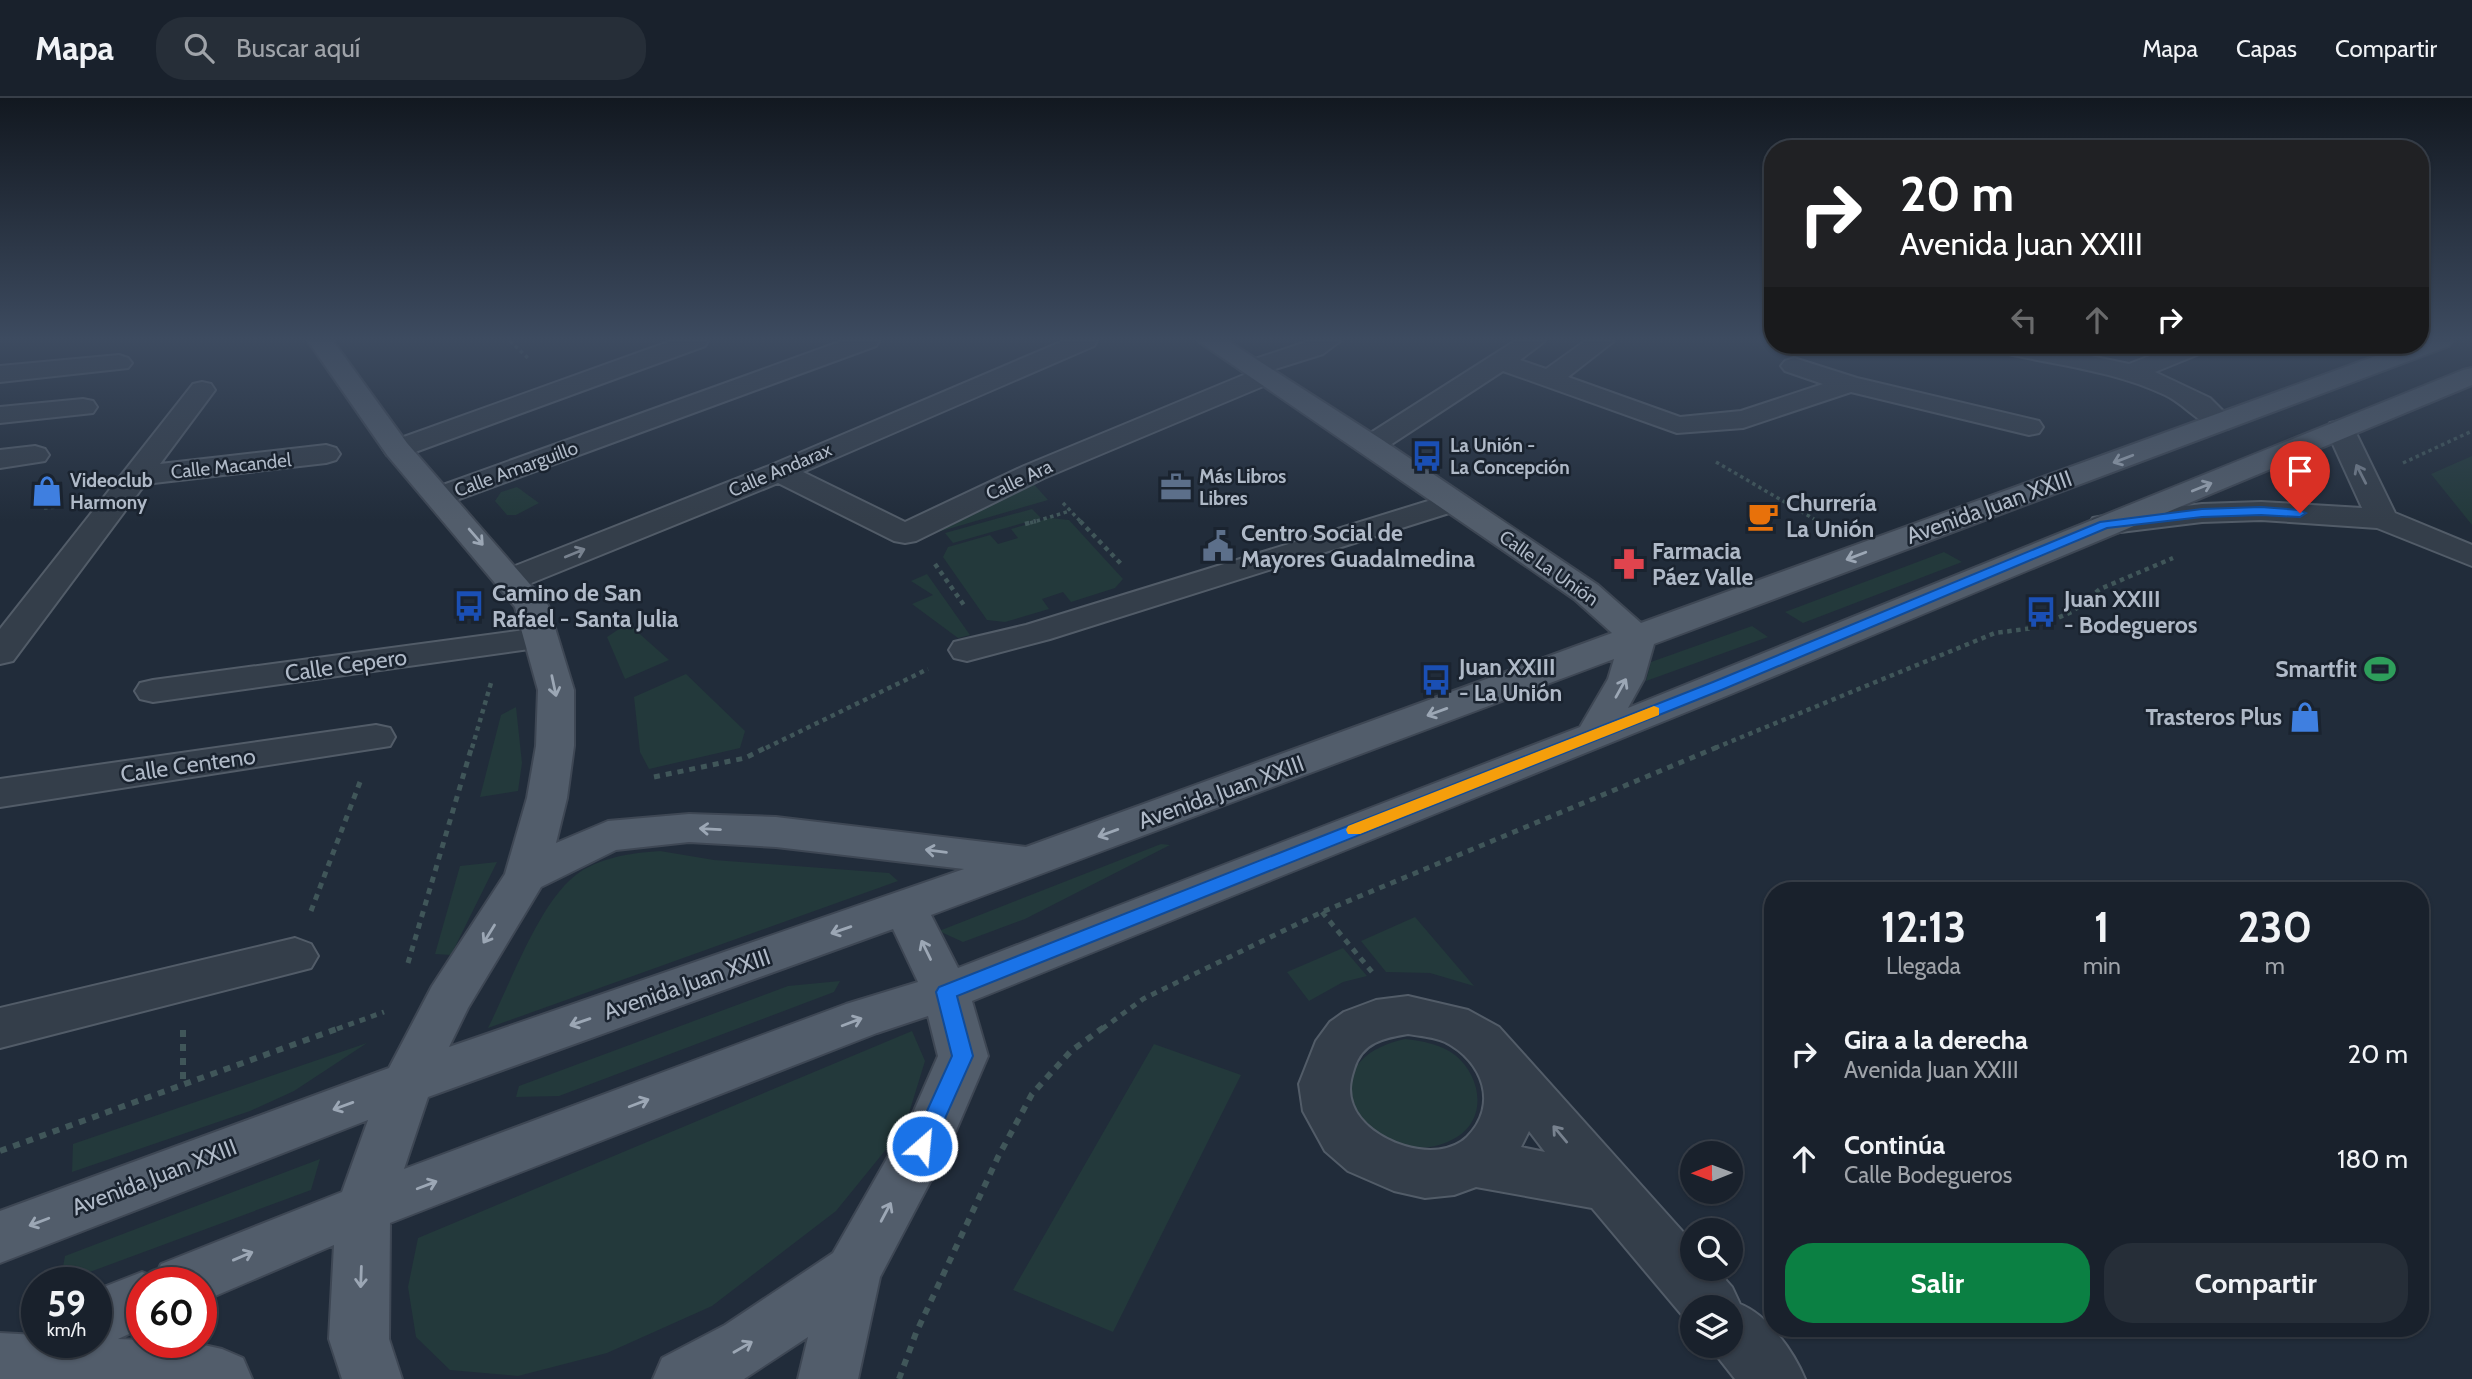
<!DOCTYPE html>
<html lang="es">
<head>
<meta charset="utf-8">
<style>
  :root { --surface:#19212c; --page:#262e38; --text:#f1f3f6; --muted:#9fa3a9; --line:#373e48; --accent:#0b8043 }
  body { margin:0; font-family:Cabin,sans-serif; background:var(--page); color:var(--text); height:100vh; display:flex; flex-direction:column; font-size:26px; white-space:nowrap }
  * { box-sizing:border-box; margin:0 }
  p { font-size:23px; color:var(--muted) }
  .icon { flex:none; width:38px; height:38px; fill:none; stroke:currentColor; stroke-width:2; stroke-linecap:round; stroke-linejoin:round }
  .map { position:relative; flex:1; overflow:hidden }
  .details { position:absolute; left:1764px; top:784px; width:665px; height:455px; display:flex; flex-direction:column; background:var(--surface); border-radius:28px; box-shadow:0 2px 5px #0004,0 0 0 2px var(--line) }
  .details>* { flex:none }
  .hud { position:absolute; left:1764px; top:42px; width:665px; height:214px; border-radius:28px; box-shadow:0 2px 5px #0004,0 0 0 2px var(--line); background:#202124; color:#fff; overflow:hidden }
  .needle { width:46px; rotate:269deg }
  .fabs { position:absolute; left:1680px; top:1043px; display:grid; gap:14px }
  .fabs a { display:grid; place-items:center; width:63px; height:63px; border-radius:50%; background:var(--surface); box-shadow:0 2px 5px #0004,0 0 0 2px var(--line); font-size:35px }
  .speed { position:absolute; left:21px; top:1169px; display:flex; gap:14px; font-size:35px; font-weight:700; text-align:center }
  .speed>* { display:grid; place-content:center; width:91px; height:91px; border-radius:50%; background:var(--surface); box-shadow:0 2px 5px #0004,0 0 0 2px var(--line); line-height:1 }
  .speed small { font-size:18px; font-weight:400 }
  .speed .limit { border:10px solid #d22; background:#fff; color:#111 }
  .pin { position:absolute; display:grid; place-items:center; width:60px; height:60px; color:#fff; margin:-72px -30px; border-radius:50% 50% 50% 0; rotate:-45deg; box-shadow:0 0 7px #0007 }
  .pin .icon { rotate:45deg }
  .me { position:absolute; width:77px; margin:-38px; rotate:27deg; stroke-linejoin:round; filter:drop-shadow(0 0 5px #0008) }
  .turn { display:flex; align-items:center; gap:24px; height:147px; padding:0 21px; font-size:32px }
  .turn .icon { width:91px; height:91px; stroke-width:2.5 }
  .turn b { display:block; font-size:49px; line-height:60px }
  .lanes { display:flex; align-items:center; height:66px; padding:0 21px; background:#0003; justify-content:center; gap:35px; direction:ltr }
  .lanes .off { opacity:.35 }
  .eta { display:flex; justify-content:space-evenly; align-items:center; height:119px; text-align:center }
  .eta b { font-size:42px; font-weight:800; line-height:49px }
  .action { display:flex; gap:14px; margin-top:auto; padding:14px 21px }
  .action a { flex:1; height:80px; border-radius:28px; background:var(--accent); color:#fff; font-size:28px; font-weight:800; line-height:80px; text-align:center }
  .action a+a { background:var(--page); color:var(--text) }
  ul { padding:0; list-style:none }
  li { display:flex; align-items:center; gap:21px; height:105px; padding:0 21px }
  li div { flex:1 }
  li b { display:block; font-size:26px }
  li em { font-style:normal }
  header { display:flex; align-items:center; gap:42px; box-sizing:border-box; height:98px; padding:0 35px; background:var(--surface); border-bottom:2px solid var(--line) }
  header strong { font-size:33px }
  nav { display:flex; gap:38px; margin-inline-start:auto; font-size:24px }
  .search { width:490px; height:63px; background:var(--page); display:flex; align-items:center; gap:18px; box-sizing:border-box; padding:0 24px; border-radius:28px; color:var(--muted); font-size:26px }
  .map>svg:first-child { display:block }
  .green { fill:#23393b }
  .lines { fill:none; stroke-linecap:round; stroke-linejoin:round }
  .minor-casing { stroke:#525c68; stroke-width:4 }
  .major-casing { stroke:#3e4754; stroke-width:4 }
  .path-far3 { stroke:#405659; stroke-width:3.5; stroke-dasharray:3.5 3.5; stroke-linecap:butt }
  .path-far2 { stroke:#405659; stroke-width:4.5; stroke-dasharray:4.5 4.5; stroke-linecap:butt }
  .path-far1 { stroke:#405659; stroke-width:5; stroke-dasharray:6 6; stroke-linecap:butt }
  .path { stroke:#405659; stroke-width:6; stroke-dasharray:7 7; stroke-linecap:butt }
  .minor { fill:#343e4a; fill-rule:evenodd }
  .major { fill:#525d6b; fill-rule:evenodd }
  .oneway { stroke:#9ca7b5 }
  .oneway2 { stroke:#78828f }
  .route { fill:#1a73e8; stroke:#114b97; stroke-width:2 }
  .slow { fill:#f59e0b }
  .labels { text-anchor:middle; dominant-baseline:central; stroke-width:5; stroke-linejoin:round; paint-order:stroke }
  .far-poi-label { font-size:19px; font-weight:bold; fill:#afb9c7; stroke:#1a232f; text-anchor:start }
  .far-street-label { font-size:19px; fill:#afb9c7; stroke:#1a232f }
  .poi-label { font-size:23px; font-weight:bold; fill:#afb9c7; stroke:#1a232f; text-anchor:start }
  .street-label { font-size:23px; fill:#afb9c7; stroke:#1a232f }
</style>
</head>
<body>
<header>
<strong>Mapa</strong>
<div class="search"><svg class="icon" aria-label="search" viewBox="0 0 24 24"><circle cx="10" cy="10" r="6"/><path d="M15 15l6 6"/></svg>Buscar aquí</div>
<nav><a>Mapa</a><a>Capas</a><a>Compartir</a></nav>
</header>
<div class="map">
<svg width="2472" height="1281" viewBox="0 0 2472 1281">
  <rect width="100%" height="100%" fill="#212c3a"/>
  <path class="green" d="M2472,358v69l-41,-51z
    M1031,383l17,19 -124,36z
    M517,389l22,16 -23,12h-9l-12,-14 6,-9z
    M1032,411l9,9 -88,25 -8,-10z
    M1050,420l19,2 54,59 -8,9 -44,14 -8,-10 -21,7 7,10 -44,13 -18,-2 -44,-63 5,-10 42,-12 8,9 20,-6 -7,-9z
    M1944,454l18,10 -159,61 -18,-11z
    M927,476l43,61 -12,3 -46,-34 21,-9 -22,-14z
    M1752,528l16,11 -122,44 5,-19z
    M633,530l36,32 -44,19 -18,-42 12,-8z
    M686,576l59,57 -5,17 -91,21 -9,-17 -6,-55z
    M516,609l6,56 -4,28 -38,6 21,-82z
    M1161,746l9,1 -145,74 -62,23 -24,-11z
    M660,753l54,9 175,13 9,8 -410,147c21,-42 48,-116 81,-147 23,-23 61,-28 91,-30z
    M497,764l-46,93 -16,-1 25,-88z
    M1415,819l59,69 -44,-13 -44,-1 -25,-31z
    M1343,850l24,28 -24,6 -34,19 -22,-29z
    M840,883l-6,11 -275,104 -43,1 3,-11 269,-100z
    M912,933l13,30 -20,65 -69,85 -124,95 -105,47 -89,23 -68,-6 -34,-33 -8,-50 10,-49z
    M1405,941c17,2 36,5 50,16 26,21 33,63 2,82 -74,46 -168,-72 -52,-98z
    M367,945l-73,48 -44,20 -178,61 1,-28z
    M1154,946l87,31 -128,257 -100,-42z
    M320,1061l-9,31 -251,93 5,-27z"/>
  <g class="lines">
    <defs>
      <path id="minor" d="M671,243h37l-3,5 -298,109 -10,3 -10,-3 -4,-6 4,-6z
        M842,243h37l-3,5 -425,156 -11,3 -11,-3 -4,-6 4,-6z
        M1063,243h34l-3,5 -291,126 102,50 119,-56 222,-92 -7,-6 4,-5 66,-22h31l-17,13 -51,16 5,6 -4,6 -229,96 -128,63 -11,2 -11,-2 -116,-58 -254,103 -12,3 -12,-3 -5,-7 5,-7 269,-106z
        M1515,243h30l-25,19 26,9 39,-28h29l-46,36 112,40 61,-6 82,-27 -38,-13 -4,-5 4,-5 9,-3 63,20 182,43 4,6 -4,6 -10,2 -178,-43 -108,36 -66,5 -174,-62 -122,80 -10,3 -10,-3 -4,-6 4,-6z
        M1988,247h50l91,19 49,-19h34l-3,5 -54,22 55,26 24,24 -4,6c-24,6 -43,-23 -65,-33 -54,-26 -115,-30 -173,-45z
        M119,257l9,3 4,5 -4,5 -128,14v-16z
        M202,284l9,2 4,6 -55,74 166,-19 10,3 4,6 -4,6 -10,3 -181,21 -132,177 -13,3v-35l193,-245z
        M83,301l10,2 4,6 -4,6 -93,10v-16z
        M2340,323l10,2 4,6 41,84 77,32v21l-95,-38 -116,-8 -59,2 -98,12 -11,-2 -5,-7 5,-7 11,-2 98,-12 59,-2 101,6 -36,-79 4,-6z
        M35,348l10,3 4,6 -4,6 -45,7v-18z
        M1454,395l11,3 4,6 -4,6 -415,131 -83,22 -13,-3 -5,-8 5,-8 72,-17z
        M539,530l12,4 6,7 -6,7 -398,56 -13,-3 -5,-8 5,-8 13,-3z
        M376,627l14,3 5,9 -5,9 -390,61v-28z
        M295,840l16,6 7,12 -7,12 -311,80v-40z
        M1408,898l60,14 31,17 193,215v27h24l16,18 8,17c28,11 54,48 65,75h-70l-26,-33h22v-39h-39v20l-100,-119 -116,-21 -22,8 -29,3 -31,-7 -46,-20 -23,-20 -22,-40 -4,-27 17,-43 14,-19 14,-10 32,-12zM1408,936c12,2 26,3 37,8 38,19 54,63 22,95 -30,29 -100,5 -114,-32 -5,-13 -3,-24 1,-36 8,-27 30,-31 54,-35zM1529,1033l16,21 -24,-5z"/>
      <path id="major" d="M308,243h25l74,102 141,162 26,85v56l-7,52 -11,45 52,-22 81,-7 87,3 250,30 586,-214 -38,-34 -376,-258h30l153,98 217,146 43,38 765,-278 46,-4 -3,5 -795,298 -10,35 -16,29 835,-338 9,-2v17l-741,309 -759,307 16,55 -36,84 -72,137 -22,102h-60l10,-42 -64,42h-91l9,-21 63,-33 108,-72 80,-140 25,-57 -10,-40 -51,17 -487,190 -1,116 13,40h-60l-13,-40 5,-94 -133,57v-19h-59v45l-24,11 72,3 32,7 21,9 9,21h-252v-46l37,2v7h59v-52l46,-18 13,5 6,-13 181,-72 26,-72 -368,143v-52l389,-143 43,-82 73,-112 22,-76 9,-52 2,-56 -23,-83 -128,-152zM1614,561l-6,20 -28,48 -622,241 -27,-53zM689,744l87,5 188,22 -515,178 19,-39 73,-121 75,-37zM893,831l25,53 -72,22 -442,165 24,-72z"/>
    </defs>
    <use href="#minor" class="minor-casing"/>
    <use href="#major" class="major-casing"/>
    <path class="path-far3" d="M510,243l20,19
      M1716,364l98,57
      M2403,365l69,-32
      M1063,405l19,20
      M44,410l13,-1
      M1030,425l40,-12"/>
    <path class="path-far2" d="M1080,423l42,44
      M1025,426l11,-3
      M935,466l31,44
      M472,650l19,-65
      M766,650l162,-79
      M1715,650l280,-115 38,-5 39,-16 28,-23 73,-31"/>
    <path class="path-far1" d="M654,679l91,-19 24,-12
      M311,813l49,-129
      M1322,814l50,60
      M408,865l64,-217
      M337,931l47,-17
      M1102,931l41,-30 179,-87 398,-166"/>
    <path class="path" d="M183,932v53
      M0,1053l342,-124
      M899,1281l17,-46 82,-176 34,-63 39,-43 33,-24"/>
    <use href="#minor" class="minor"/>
    <use href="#major" class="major"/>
  </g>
  <defs><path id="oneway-shaft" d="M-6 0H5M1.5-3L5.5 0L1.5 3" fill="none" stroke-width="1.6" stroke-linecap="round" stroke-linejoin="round" transform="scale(1.75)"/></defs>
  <g class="oneway">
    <use href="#oneway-shaft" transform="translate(2123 361) rotate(159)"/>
    <use href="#oneway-shaft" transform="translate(2202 389) rotate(-22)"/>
    <use href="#oneway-shaft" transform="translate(476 439) rotate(49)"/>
    <use href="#oneway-shaft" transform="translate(1856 458) rotate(159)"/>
    <use href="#oneway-shaft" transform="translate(554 588) rotate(78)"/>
    <use href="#oneway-shaft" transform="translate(1621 590) rotate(-61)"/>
    <use href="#oneway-shaft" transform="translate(1437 614) rotate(160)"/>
    <use href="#oneway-shaft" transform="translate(710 731) rotate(-177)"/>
    <use href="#oneway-shaft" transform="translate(1108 735) rotate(160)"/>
    <use href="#oneway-shaft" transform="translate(936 753) rotate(-173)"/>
    <use href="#oneway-shaft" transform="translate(841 832) rotate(161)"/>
    <use href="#oneway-shaft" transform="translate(489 836) rotate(122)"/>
    <use href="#oneway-shaft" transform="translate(926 852) rotate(-116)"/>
    <use href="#oneway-shaft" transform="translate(580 924) rotate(161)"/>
    <use href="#oneway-shaft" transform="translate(852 924) rotate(-21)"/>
    <use href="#oneway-shaft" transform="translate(639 1005) rotate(-21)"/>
    <use href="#oneway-shaft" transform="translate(343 1008) rotate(160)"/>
    <use href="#oneway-shaft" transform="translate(427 1087) rotate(-21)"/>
    <use href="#oneway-shaft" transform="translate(886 1114) rotate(-62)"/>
    <use href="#oneway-shaft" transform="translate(39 1124) rotate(159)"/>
    <use href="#oneway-shaft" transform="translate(243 1158) rotate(-23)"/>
    <use href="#oneway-shaft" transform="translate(361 1179) rotate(92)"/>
    <use href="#oneway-shaft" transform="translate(743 1249) rotate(-30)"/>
  </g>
  <g class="oneway2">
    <use href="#oneway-shaft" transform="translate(2361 376) rotate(-117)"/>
    <use href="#oneway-shaft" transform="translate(575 455) rotate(-22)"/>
    <use href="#oneway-shaft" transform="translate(1560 1036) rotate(-130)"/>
  </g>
  <linearGradient id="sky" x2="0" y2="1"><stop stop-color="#121820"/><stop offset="0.57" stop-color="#3d4b60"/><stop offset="1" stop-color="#3d4b60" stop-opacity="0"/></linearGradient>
  <rect width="2472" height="423" fill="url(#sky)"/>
  <path class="route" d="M2261,409l39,3 6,3 -6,4 -39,-2 -59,2 -95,11 -383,161 -767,307 16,60 -43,96 -8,3 -8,-3 -3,-6 41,-90 -16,-64 3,-5 774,-305 387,-160 102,-13z"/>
  <path class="slow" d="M1654,608l5,2v7l-299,119h-12l-2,-4 2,-4z"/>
  <defs>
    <symbol id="bus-bare" viewBox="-9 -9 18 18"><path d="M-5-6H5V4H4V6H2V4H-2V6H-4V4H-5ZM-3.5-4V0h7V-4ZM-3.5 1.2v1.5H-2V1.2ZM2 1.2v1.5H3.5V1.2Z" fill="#1a4fb4" stroke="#1a232f" stroke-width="2.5" paint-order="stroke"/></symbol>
    <symbol id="office-bare" viewBox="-9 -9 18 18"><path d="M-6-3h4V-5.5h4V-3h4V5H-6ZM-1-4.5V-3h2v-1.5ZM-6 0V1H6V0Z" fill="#5c6f8a" stroke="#1a232f" stroke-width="2.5" paint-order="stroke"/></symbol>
    <symbol id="shop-bare" viewBox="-9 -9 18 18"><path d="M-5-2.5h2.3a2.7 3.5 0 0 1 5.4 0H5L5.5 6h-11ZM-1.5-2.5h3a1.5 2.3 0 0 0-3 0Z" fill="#3f7fe0" stroke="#1a232f" stroke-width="2.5" paint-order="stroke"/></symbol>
    <symbol id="cafe-bare" viewBox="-9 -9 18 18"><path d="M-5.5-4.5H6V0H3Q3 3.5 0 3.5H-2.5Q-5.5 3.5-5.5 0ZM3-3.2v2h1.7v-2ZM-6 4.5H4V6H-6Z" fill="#e8710a" stroke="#1a232f" stroke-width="2.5" paint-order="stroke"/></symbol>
    <symbol id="civic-bare" viewBox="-9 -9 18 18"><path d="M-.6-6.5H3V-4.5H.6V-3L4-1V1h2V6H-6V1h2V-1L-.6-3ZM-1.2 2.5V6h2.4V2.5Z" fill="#5c6f8a" stroke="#1a232f" stroke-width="2.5" paint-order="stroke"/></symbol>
    <symbol id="pharmacy-bare" viewBox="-9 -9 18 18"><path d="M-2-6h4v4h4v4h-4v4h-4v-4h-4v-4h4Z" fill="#e0444e" stroke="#1a232f" stroke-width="2.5" paint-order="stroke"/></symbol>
    <symbol id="stadium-bare" viewBox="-9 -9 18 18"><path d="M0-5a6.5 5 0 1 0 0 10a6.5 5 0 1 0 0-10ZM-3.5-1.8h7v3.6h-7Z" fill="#2e9e5b" stroke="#1a232f" stroke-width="2.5" paint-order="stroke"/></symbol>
  </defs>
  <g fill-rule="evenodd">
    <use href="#bus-bare" x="1405" y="336" width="44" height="44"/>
    <use href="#office-bare" x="1154" y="367" width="44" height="44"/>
    <use href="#shop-bare" x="25" y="371" width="44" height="44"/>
    <use href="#cafe-bare" x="1741" y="396" width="44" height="44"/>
    <use href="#civic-bare" x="1196" y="426" width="44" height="44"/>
    <use href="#pharmacy-bare" x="1607" y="444" width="44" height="44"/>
    <use href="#bus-bare" x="447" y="486" width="44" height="44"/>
    <use href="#bus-bare" x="2019" y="492" width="44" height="44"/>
    <use href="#stadium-bare" x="2358" y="549" width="44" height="44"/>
    <use href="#bus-bare" x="1414" y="560" width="44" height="44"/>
    <use href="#shop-bare" x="2283" y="597" width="44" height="44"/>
  </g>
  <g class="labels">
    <g class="far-poi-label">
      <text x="1450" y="347">La Unión -<tspan x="1450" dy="22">La Concepción</tspan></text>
      <text x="1199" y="378">Más Libros<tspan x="1199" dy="22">Libres</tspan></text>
      <text x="70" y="382">Videoclub<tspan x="70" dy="22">Harmony</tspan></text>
    </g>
    <g class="far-street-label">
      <text transform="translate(231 368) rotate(-6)">Calle Macandel</text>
      <text transform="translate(516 371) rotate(-20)">Calle Amarguillo</text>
      <text transform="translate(780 372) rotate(-23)">Calle Andarax</text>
      <text transform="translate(1019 382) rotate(-25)">Calle Ara</text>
      <text transform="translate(1549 470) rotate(35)">Calle La Unión</text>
    </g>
    <g class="poi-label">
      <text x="1786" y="405">Churrería<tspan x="1786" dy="26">La Unión</tspan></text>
      <text x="1241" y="435">Centro Social de<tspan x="1241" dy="26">Mayores Guadalmedina</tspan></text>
      <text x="1652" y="453">Farmacia<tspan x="1652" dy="26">Páez Valle</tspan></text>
      <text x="492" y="495">Camino de San<tspan x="492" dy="26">Rafael - Santa Julia</tspan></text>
      <text x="2064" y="501">Juan XXIII<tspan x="2064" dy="26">- Bodegueros</tspan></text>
      <text x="1459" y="569">Juan XXIII<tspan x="1459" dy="26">- La Unión</tspan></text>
      <text x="2357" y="571" text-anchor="end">Smartfit</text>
      <text x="2282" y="619" text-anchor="end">Trasteros Plus</text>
    </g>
    <g class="street-label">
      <text transform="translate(1989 409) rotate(-20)">Avenida Juan XXIII</text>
      <text transform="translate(346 567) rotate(-8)">Calle Cepero</text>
      <text transform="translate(188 667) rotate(-8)">Calle Centeno</text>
      <text transform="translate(1221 694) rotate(-20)">Avenida Juan XXIII</text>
      <text transform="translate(687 886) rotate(-19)">Avenida Juan XXIII</text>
      <text transform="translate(154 1079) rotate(-21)">Avenida Juan XXIII</text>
    </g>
  </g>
</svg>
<div class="fabs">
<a><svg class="needle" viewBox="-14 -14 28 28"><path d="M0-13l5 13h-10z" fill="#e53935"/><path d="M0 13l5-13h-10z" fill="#9fa3a9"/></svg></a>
<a><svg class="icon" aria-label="search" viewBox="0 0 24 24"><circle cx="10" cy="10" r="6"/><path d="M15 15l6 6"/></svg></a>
<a><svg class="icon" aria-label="layers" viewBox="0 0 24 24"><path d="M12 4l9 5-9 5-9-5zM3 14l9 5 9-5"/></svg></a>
</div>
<div class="speed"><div>59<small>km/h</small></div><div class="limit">60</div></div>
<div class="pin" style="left:2300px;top:415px;background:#d93025"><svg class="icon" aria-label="arrive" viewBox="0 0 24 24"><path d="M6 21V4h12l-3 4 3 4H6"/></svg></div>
<svg class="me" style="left:922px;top:1048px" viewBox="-20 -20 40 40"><circle r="17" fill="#1a73e8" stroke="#fff" stroke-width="3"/><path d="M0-11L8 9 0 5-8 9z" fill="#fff"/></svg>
<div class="hud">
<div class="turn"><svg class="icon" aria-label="right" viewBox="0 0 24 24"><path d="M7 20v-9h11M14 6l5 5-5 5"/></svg><div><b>20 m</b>Avenida Juan XXIII</div></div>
<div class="lanes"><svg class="icon off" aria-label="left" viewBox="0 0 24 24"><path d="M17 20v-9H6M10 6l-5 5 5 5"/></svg><svg class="icon off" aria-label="ahead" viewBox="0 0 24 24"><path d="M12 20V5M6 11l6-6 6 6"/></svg><svg class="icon" aria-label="right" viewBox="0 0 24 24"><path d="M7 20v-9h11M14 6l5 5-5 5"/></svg></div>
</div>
<section class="details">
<div class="eta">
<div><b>12:13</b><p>Llegada</p></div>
<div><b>1</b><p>min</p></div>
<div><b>230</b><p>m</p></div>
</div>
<ul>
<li><svg class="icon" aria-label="right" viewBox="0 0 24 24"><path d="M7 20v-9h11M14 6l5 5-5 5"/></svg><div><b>Gira a la derecha</b><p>Avenida Juan XXIII</p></div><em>20 m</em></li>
<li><svg class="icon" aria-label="ahead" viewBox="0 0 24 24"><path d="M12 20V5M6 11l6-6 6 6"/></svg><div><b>Continúa</b><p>Calle Bodegueros</p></div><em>180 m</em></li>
</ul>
<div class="action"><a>Salir</a><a>Compartir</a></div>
</section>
</div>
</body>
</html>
